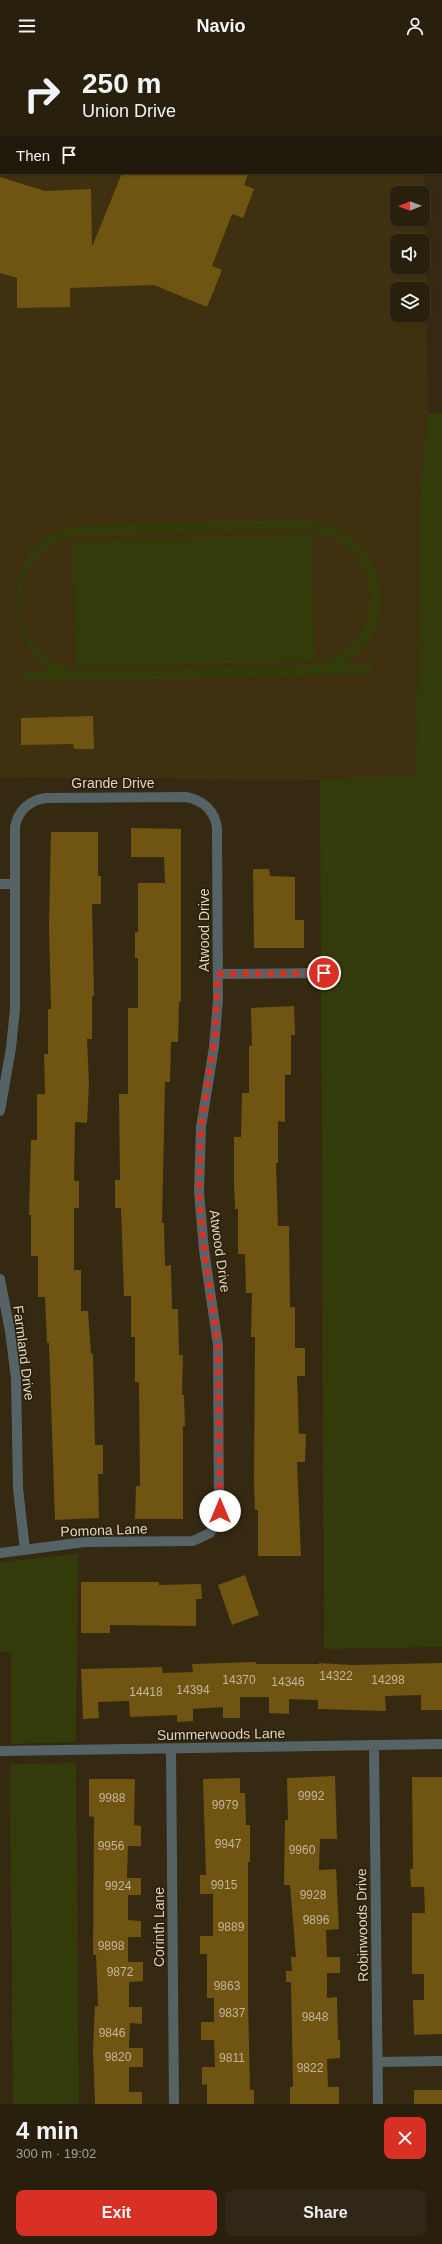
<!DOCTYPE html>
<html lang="en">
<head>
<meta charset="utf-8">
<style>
  :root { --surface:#281f0d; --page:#302716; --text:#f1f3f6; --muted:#a5a29d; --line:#443d2e; --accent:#d93025 }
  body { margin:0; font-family:Helvetica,sans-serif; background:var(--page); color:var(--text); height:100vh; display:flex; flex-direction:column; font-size:15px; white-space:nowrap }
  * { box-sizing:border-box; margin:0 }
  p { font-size:13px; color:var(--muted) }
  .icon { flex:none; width:22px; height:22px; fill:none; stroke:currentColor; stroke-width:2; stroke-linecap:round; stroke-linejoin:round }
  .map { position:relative; height:2052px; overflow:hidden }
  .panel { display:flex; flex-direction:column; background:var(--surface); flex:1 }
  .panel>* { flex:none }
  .guide { position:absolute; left:0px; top:0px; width:442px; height:122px; box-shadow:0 1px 3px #0004,0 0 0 1px var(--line); background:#281f0d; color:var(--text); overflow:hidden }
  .needle { width:26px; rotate:269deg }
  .controls { position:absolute; left:390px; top:134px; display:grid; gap:8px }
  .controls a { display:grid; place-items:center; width:40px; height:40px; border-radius:8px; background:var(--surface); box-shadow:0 1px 3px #0004,0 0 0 1px var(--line); font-size:20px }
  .pin { position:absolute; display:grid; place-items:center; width:34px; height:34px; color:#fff; margin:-17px; border:2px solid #fff; border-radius:50%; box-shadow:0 1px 4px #0007 }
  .me { position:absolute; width:44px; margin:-22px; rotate:0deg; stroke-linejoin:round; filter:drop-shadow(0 0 3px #0008) }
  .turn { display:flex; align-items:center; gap:14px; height:84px; padding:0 16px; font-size:18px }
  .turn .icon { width:52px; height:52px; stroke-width:2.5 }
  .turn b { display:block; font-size:28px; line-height:34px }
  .then { display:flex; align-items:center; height:38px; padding:0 16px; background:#0003; gap:8px; font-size:15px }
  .round { display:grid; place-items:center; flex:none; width:42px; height:42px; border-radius:8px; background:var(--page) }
  .overview { display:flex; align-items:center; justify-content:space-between; height:68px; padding:0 16px }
  h1 { font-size:24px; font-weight:600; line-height:30px }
  .button { display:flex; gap:8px; margin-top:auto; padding:8px 16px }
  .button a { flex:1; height:46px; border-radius:8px; background:var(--accent); color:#fff; font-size:16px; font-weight:600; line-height:46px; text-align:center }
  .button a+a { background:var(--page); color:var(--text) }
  header { display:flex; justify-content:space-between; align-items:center; height:52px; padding:0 16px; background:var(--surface); font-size:18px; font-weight:600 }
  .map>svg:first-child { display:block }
  .built { fill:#3f3010; fill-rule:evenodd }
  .green { fill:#343b0b; fill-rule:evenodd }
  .building { fill:#6f5412 }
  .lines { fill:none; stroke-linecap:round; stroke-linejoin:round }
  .minor { stroke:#556367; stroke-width:10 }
  .route { stroke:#d93025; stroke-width:7; stroke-dasharray:0 12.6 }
  .labels { text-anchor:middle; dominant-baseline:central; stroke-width:3; stroke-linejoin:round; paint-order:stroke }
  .number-label { font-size:12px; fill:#c3b69b }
  .street-label { font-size:14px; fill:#dfd7c9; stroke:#2b1f07 }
</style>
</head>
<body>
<header><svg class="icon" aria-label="menu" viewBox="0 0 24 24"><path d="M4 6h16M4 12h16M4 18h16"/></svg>Navio<svg class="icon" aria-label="person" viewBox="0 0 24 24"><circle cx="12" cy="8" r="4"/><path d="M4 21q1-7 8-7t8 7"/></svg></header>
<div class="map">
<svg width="442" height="2052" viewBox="0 0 442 2052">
  <rect width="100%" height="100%" fill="#352911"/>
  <path class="built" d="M0,0h422l-421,1v120h423l4,241 -7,64 -5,298 -96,4 -320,-3zM397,141h26v26h-26zM397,189h26v26h-26zM397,237h26v26h-26z"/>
  <path class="green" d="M442,361v1234l-118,2 -4,-869 96,-5 5,-297 7,-64z
    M302,468c80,5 109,102 40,146l29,-1 1,9 -346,8v-10l23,-1c-49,-42 -45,-137 34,-146zM302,478c89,7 92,125 3,136l-230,4c-75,-20 -73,-124 9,-135z
    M312,483l3,126 -239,6 -3,-126z
    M78,1502l-2,188 -65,2v-92h-11v-90z
    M76,1711l3,341h-66l-3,-340z"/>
  <path class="building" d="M122,121h126l-4,12 10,4 -11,29 -11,-4 -20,52 10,4 -15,37 -53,-22 -84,3v19l-53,1v-30l-17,-5v-96l45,14 46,-2 1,58z
    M93,664l1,33h-20l-1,-5 -52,1v-27z
    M131,776l50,1v173h-2l-1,40h-7l-1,40h-5l-3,141h2l1,43 6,-1 1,44h6l1,46h4l-1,40h2l1,31h-2v93h-48l1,-33h4l-1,-104h-4v-45h-4v-41h-7l-3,-88h-6v-28h5l-1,-86h9v-86h10v-50h-3v-26h3v-49h27l-1,-26h-33z
    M51,780h47v44h3v28h-9l2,92h-2v43h-5l2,44 -2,40 -12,-1 -1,59h5v27h-5v62h7v41h7l3,43h2l2,91h8v29h-5l1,44 -44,2 -6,-177h-2l-2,-46h-7v-41h-7v-41h-2l2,-75h6v-46h8l-1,-40h4v-45h3l-2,-83z
    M253,817h16l1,7 25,1v43h9v28h-50z
    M294,954l1,29h-4v40h-6v47l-7,-1v42h-2l2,63h11l1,81h5v41h10v28h-8l2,58h7l-1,28h-8l4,94h-43v-46h-3l-1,-29 1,-144h-4l1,-44h-6l-1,-39h-7v-45h-3l-1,-25v-47h7l1,-44h7v-47h3l-1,-38z
    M245,1523l14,40 -27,10 -14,-40z
    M81,1530h78v3l42,-1 1,15h-6v27l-86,-1v8h-29z
    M256,1610v2h63v-1l34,2 89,-2v47h-21v-15l-36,1 1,15 -68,-2v-9l-29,-1v15l-20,-1v-16h-29v21h-17v-11l-30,2v12l-16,1v-7l-47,2 -1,-16 -31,1 1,16 -16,1 -2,-50 81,-2 1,6 30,-1 -1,-8z
    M335,1724l2,63h-17l-1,31 17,-1 3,60 -13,1 1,27h13v16h-13v25l10,-1 1,43h2v18l-13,1 1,28h11v17h-49v-17h3l-2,-105h-5v-11h6l-1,-14h5l-6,-72h-6l1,-65h3l-1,-42z
    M412,1725h30v257l-28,1 -1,-35h11v-26h-12v-61h13l-1,-26h-13l-1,-18h3z
    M240,1726v15h5l1,32h4v37h-2v141l2,87h4v14h-47v-20l-5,1v-18h13l-1,-27h-13v-18h13v-24h-7v-44h-7v-18h13v-42h-13v-19h6l-3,-96z
    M89,1727h46l-1,46 7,1v20h-13l-1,32h14v17h-13v25l13,1v16h-13v25h15v19l-14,1v25h13v17l-12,-1 -1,25h14v19h-14v25h13v12h-47l-2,-56 2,-42h3l-2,-51h-3l1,-138 -5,-1z
    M414,2038h28v14h-28z"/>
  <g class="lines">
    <path class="minor" d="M0,832h15
      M218,922l106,-1
      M0,1059l11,-63 4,-39v-182c3,-17 15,-27 31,-29l140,-1c17,3 29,14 31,31l1,172 -4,47 -13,80 -2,65 5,58 14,95 1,172 -9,16 -17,8 -108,1 -85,11
      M0,1227l10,52 6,47 2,110 7,62
      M374,1694l4,358
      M171,1697l3,355
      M0,1699l442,-7
      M378,2010l64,-1"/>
  </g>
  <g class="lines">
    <path class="route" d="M220,1459l-2,-166 -14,-95 -5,-58 2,-65 14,-92 3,-61 106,-1"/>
  </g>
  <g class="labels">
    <g class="number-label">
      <text x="336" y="1624">14322</text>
      <text x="239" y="1628">14370</text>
      <text x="388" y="1628">14298</text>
      <text x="288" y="1630">14346</text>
      <text x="193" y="1638">14394</text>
      <text x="146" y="1640">14418</text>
      <text x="311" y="1744">9992</text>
      <text x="112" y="1746">9988</text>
      <text x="225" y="1753">9979</text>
      <text x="228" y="1792">9947</text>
      <text x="111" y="1794">9956</text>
      <text x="302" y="1798">9960</text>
      <text x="224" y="1833">9915</text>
      <text x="118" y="1834">9924</text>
      <text x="313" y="1843">9928</text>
      <text x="316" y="1868">9896</text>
      <text x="231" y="1875">9889</text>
      <text x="111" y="1894">9898</text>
      <text x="120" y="1920">9872</text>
      <text x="227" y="1934">9863</text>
      <text x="232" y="1961">9837</text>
      <text x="315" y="1965">9848</text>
      <text x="112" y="1981">9846</text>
      <text x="118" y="2005">9820</text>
      <text x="232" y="2006">9811</text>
      <text x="310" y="2016">9822</text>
    </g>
    <g class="street-label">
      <text x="113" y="731">Grande Drive</text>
      <text transform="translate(204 878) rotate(-90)">Atwood Drive</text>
      <text transform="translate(220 1199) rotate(82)">Atwood Drive</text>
      <text transform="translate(24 1301) rotate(83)">Farmland Drive</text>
      <text transform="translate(104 1478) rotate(-2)">Pomona Lane</text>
      <text transform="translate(221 1682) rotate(-1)">Summerwoods Lane</text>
      <text transform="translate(362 1873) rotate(-91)">Robinwoods Drive</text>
      <text transform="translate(159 1875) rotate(-90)">Corinth Lane</text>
    </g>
  </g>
</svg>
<div class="controls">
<a><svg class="needle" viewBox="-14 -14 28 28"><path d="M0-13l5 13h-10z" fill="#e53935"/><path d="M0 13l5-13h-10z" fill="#a5a29d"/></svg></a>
<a><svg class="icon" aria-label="sound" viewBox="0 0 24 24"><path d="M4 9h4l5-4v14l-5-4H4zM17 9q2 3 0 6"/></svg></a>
<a><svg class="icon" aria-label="layers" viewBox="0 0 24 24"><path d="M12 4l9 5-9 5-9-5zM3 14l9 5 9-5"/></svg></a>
</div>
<div class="pin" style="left:324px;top:921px;background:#d93025"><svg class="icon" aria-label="arrive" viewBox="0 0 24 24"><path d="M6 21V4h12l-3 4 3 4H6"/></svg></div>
<svg class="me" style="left:220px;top:1459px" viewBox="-20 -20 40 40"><circle r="19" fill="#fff"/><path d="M0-13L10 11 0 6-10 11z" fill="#d93025"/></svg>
<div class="guide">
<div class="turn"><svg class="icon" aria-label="right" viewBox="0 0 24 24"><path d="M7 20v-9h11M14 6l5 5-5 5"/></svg><div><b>250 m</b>Union Drive</div></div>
<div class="then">Then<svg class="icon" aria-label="arrive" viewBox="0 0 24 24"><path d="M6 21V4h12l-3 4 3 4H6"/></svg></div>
</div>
</div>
<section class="panel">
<div class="overview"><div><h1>4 min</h1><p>300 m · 19:02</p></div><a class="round" style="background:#d93025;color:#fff"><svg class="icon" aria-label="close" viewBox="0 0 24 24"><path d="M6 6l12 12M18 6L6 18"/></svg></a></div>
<div class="button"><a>Exit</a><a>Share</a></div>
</section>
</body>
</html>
